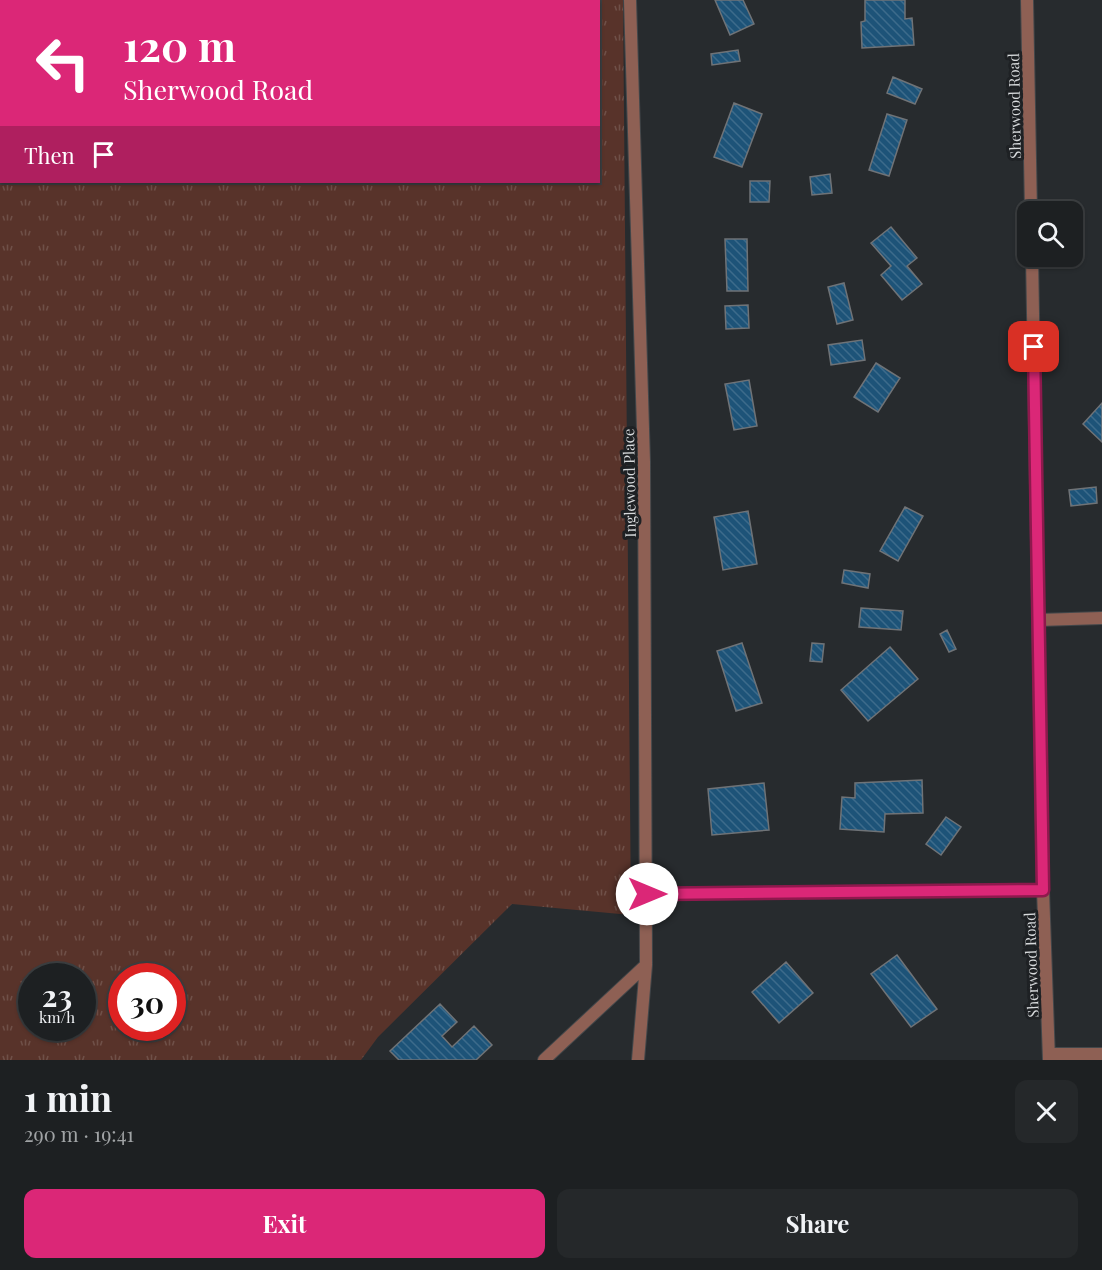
<!DOCTYPE html>
<html lang="en">
<head>
<meta charset="utf-8">
<style>
  :root { --surface:#1d2022; --page:#25282a; --text:#f1f3f6; --muted:#a0a3a5; --line:#3b3e40; --accent:#db2777 }
  body { margin:0; font-family:"Playfair Display",serif; background:var(--page); color:var(--text); height:100vh; display:flex; flex-direction:column; font-size:22px; white-space:nowrap }
  * { box-sizing:border-box; margin:0 }
  p { font-size:20px; color:var(--muted) }
  .icon { flex:none; width:33px; height:33px; fill:none; stroke:currentColor; stroke-width:2; stroke-linecap:round; stroke-linejoin:round }
  .map { position:relative; height:1060px; overflow:hidden }
  .side { display:flex; flex-direction:column; background:var(--surface); flex:1 }
  .side>* { flex:none }
  .guide { position:absolute; left:0px; top:0px; width:600px; height:183px; box-shadow:0 2px 4px #0004,0 0 0 2px var(--line); background:#db2777; color:#fff; overflow:hidden }
  .buttons { position:absolute; left:1017px; top:201px; display:grid; gap:12px }
  .buttons a { display:grid; place-items:center; width:66px; height:66px; border-radius:12px; background:var(--surface); box-shadow:0 2px 4px #0004,0 0 0 2px var(--line); font-size:30px }
  .speed { position:absolute; left:18px; top:963px; display:flex; gap:12px; font-size:30px; font-weight:700; text-align:center }
  .speed>* { display:grid; place-content:center; width:78px; height:78px; border-radius:50%; background:var(--surface); box-shadow:0 2px 4px #0004,0 0 0 2px var(--line); line-height:1 }
  .speed small { font-size:15px; font-weight:400 }
  .speed .limit { border:9px solid #d22; background:#fff; color:#111 }
  .pin { position:absolute; display:grid; place-items:center; width:51px; height:51px; color:#fff; margin:-26px; border-radius:12px; box-shadow:0 3px 9px #0006 }
  .me { position:absolute; width:66px; margin:-33px; rotate:90deg; stroke-linejoin:round; filter:drop-shadow(0 0 4px #0008) }
  .turn { display:flex; align-items:center; gap:21px; height:126px; padding:0 24px; font-size:27px }
  .turn .icon { width:78px; height:78px; stroke-width:2.5 }
  .turn b { display:block; font-size:42px; line-height:51px }
  .then { display:flex; align-items:center; height:57px; padding:0 24px; background:#0003; gap:12px; font-size:22px }
  .round { display:grid; place-items:center; flex:none; width:63px; height:63px; border-radius:12px; background:var(--page) }
  .overview { display:flex; align-items:center; justify-content:space-between; height:102px; padding:0 24px }
  h1 { font-size:36px; font-weight:700; line-height:45px }
  .action { display:flex; gap:12px; margin-top:auto; padding:12px 24px }
  .action a { flex:1; height:69px; border-radius:12px; background:var(--accent); color:#fff; font-size:24px; font-weight:700; line-height:69px; text-align:center }
  .action a+a { background:var(--page); color:var(--text) }
  .map>svg:first-child { display:block }
  .grass { fill:url(#grass-tufts); fill-rule:evenodd }
  .building { fill:url(#building-back-hatch); stroke:#6f7377; stroke-width:1.5 }
  .lines { fill:none; stroke-linecap:round; stroke-linejoin:round }
  .street-casing { stroke:#43474a; stroke-width:14 }
  .street { stroke:#8e6054; stroke-width:12 }
  .route-casing { stroke:#8e194d; stroke-width:15 }
  .route { stroke:#db2777; stroke-width:10 }
  .labels { text-anchor:middle; dominant-baseline:central; stroke-width:6; stroke-linejoin:round; paint-order:stroke }
  .street-label { font-size:15px; fill:#d7dadc; stroke:#1e2124 }
</style>
</head>
<body>
<div class="map">
<svg width="1102" height="1060" viewBox="0 0 1102 1060">
  <defs>
    <pattern id="grass-tufts" width="24" height="20" patternUnits="userSpaceOnUse" patternTransform="scale(1.5)"><rect width="24" height="20" fill="#58332a"/><path d="M3 7l-1-3M5 7V3M7 7l1-3M15 17l-1-3M17 17v-4M19 17l1-3" fill="none" stroke="#6f5048"/></pattern>
    <pattern id="building-back-hatch" width="6" height="6" patternUnits="userSpaceOnUse" patternTransform="scale(1.5)"><rect width="6" height="6" fill="#1d5378"/><path d="M-1 5l2 2M0 0l6 6M5-1l2 2" fill="none" stroke="#3d6b8b"/></pattern>
  </defs>
  <rect width="100%" height="100%" fill="#272b2e"/>
  <path class="grass" d="M46,0h577l8,915 -119,-11 -134,133 -17,23h-361v-907l1,-1 1,30h596v-180l-555,-1zM32,976h50v52h-50zM122,976h50v52h-50z"/>
  <path class="building" d="M715,0h28l11,24 -24,11z
    M865,0h40v19l7,-1 2,27 -52,3 -1,-26 4,-1z
    M738,50l2,11 -28,4 -1,-11z
    M893,77l29,12 -7,15 -28,-11z
    M734,103l28,11 -20,53 -28,-10z
    M887,114l20,6 -18,56 -20,-6z
    M830,174l2,19 -20,2 -2,-18z
    M750,181h20l-1,21h-19z
    M891,227l26,31 -10,8 15,18 -20,16 -21,-25 10,-9 -20,-23z
    M725,239h22l1,52h-21z
    M844,283l9,37 -16,4 -9,-37z
    M748,305l1,23 -23,1 -1,-23z
    M862,340l3,20 -34,5 -3,-20z
    M876,363l24,15 -22,34 -24,-15z
    M749,380l8,46 -23,4 -9,-46z
    M1102,403v39l-19,-18z
    M1096,487l1,16 -26,3 -2,-16z
    M905,507l18,9 -25,45 -18,-10z
    M748,511l9,53 -34,6 -9,-53z
    M844,570l26,4 -2,14 -26,-5z
    M861,608l42,3 -2,19 -42,-3z
    M947,630l9,19 -7,3 -9,-18z
    M742,643l20,60 -26,8 -19,-60z
    M812,643l12,1 -2,18 -12,-1z
    M890,647l28,32 -50,42 -27,-31z
    M922,780l1,33 -38,1 -1,18 -44,-3 2,-32 13,1v-15z
    M764,783l5,47 -57,5 -4,-46z
    M946,817l15,10 -20,28 -15,-11z
    M897,955l40,54 -26,18 -40,-53z
    M786,962l27,31 -34,30 -27,-31z
    M440,1004l17,18 -15,14 10,11 22,-21 18,19 -16,15h-77l-9,-9z"/>
  <g class="lines">
    <defs>
      <path id="street" d="M630,0l14,462 2,503 -8,95
        M1027,0l4,212
        M1032,256l11,634 6,170
        M1039,620l63,-2
        M647,894l396,-4
        M1049,1054h53
        M544,1060l102,-95"/>
    </defs>
    <use href="#street" class="street-casing"/>
    <use href="#street" class="street"/>
  </g>
  <g class="lines">
    <defs>
      <path id="route" d="M647,894l396,-4 -9,-543"/>
    </defs>
    <use href="#route" class="route-casing"/>
    <use href="#route" class="route"/>
  </g>
  <g class="labels">
    <g class="street-label">
      <text transform="translate(1014 106) rotate(-91)">Sherwood Road</text>
      <text transform="translate(629 483) rotate(-91)">Inglewood Place</text>
      <text transform="translate(1031 965) rotate(-92)">Sherwood Road</text>
    </g>
  </g>
</svg>
<div class="buttons">
<a><svg class="icon" aria-label="search" viewBox="0 0 24 24"><circle cx="10" cy="10" r="6"/><path d="M15 15l6 6"/></svg></a>
</div>
<div class="speed"><div>23<small>km/h</small></div><div class="limit">30</div></div>
<div class="pin" style="left:1034px;top:347px;background:#d93025"><svg class="icon" aria-label="arrive" viewBox="0 0 24 24"><path d="M6 21V4h12l-3 4 3 4H6"/></svg></div>
<svg class="me" style="left:647px;top:894px" viewBox="-20 -20 40 40"><circle r="19" fill="#fff"/><path d="M0-13L10 11 0 6-10 11z" fill="#db2777"/></svg>
<div class="guide">
<div class="turn"><svg class="icon" aria-label="left" viewBox="0 0 24 24"><path d="M17 20v-9H6M10 6l-5 5 5 5"/></svg><div><b>120 m</b>Sherwood Road</div></div>
<div class="then">Then<svg class="icon" aria-label="arrive" viewBox="0 0 24 24"><path d="M6 21V4h12l-3 4 3 4H6"/></svg></div>
</div>
</div>
<section class="side">
<div class="overview"><div><h1>1 min</h1><p>290 m · 19:41</p></div><a class="round"><svg class="icon" aria-label="close" viewBox="0 0 24 24"><path d="M6 6l12 12M18 6L6 18"/></svg></a></div>
<div class="action"><a>Exit</a><a>Share</a></div>
</section>
</body>
</html>
